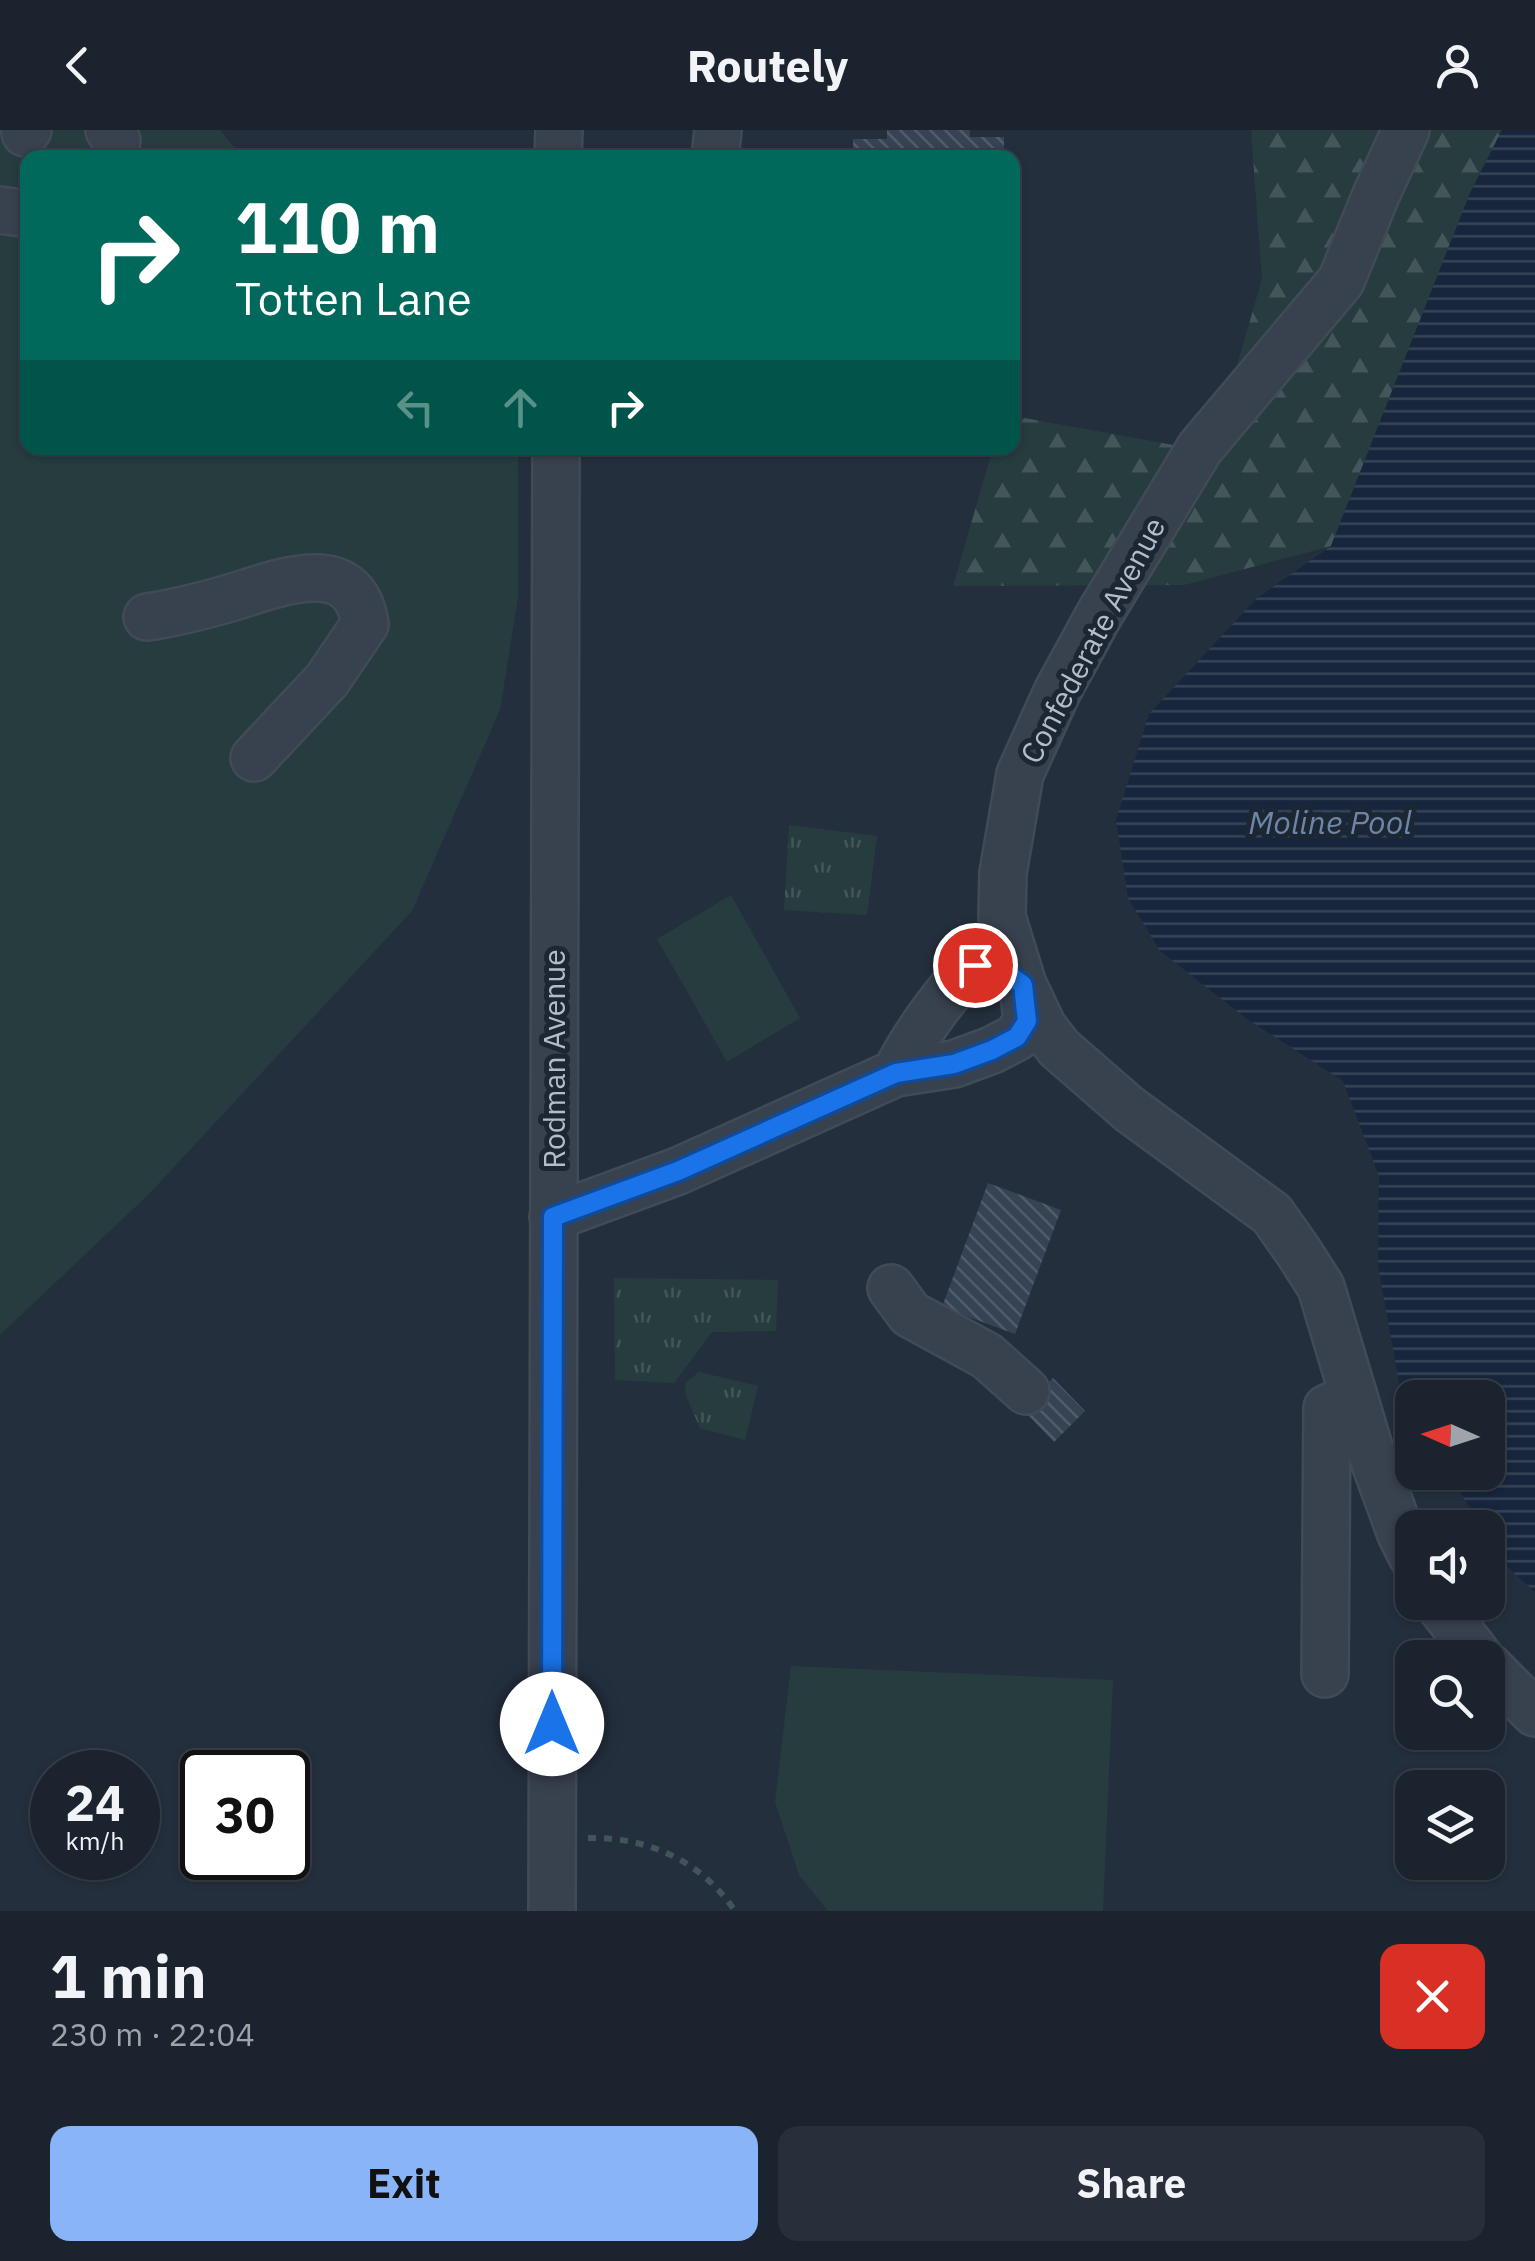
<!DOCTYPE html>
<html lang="en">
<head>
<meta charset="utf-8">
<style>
  :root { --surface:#1b232e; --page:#282f3a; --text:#f1f3f6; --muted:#a0a4aa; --line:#39404a; --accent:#8ab4f8 }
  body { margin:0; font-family:"IBM Plex Sans",sans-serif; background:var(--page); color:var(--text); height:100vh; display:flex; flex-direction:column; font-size:38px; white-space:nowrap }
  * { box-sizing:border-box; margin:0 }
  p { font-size:32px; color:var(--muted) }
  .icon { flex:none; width:55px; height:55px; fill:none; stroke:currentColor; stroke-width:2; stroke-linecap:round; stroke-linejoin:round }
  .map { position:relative; height:1781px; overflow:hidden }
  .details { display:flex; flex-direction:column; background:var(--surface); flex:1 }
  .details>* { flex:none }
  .top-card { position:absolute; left:20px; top:20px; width:1000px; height:305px; border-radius:20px; box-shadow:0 2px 8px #0004,0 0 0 2px var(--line); background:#00695c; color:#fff; overflow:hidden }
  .needle { width:65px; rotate:273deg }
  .tools { position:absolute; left:1395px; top:1250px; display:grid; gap:20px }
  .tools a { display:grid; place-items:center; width:110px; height:110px; border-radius:20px; background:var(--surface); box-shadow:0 2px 8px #0004,0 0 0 2px var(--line); font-size:50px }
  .speed { position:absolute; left:30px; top:1620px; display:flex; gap:20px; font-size:50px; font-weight:700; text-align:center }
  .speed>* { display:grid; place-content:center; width:130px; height:130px; border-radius:50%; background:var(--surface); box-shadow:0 2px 8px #0004,0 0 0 2px var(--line); line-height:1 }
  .speed small { font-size:25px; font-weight:400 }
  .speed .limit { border:5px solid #111; border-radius:15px; background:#fff; color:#111 }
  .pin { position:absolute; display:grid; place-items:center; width:85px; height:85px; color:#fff; margin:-42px; border:5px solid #fff; border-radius:50%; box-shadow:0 2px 10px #0007 }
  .me { position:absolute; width:110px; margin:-55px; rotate:0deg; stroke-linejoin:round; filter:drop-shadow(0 0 8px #0008) }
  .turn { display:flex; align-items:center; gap:35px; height:210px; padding:0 50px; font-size:45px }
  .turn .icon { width:130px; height:130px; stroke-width:2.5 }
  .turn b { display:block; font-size:70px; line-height:85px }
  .lanes { display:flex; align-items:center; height:95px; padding:0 50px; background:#0003; justify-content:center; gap:50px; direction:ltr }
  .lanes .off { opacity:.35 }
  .round { display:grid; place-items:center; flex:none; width:105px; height:105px; border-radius:20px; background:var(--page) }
  .summary { display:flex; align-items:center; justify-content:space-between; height:170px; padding:0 50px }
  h1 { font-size:60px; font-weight:700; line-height:75px }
  .button { display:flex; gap:20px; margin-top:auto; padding:20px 50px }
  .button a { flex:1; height:115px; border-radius:20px; background:var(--accent); color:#111; font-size:40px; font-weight:700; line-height:115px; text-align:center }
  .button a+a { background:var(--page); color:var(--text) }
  header { display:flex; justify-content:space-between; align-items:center; height:130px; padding:0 50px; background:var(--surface); font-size:45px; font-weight:700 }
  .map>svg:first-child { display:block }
  .grass { fill:#263c3f }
  .forest { fill:url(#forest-firs) }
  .park { fill:url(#park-tufts) }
  .water { fill:url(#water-rules) }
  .building { fill:url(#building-back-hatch) }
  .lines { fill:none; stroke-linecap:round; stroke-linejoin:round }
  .minor-casing { stroke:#414a57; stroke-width:50 }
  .path { stroke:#3f5557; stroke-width:6; stroke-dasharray:8 8; stroke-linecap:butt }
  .minor { stroke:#38414e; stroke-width:45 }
  .route-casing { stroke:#114b97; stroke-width:25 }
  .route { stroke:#1a73e8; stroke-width:18 }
  .labels { text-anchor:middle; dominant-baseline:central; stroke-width:10; stroke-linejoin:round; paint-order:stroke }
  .street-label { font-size:30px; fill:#b4bcc9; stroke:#1d2633 }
  .water-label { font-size:32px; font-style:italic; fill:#6d86a8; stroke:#1d2633 }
</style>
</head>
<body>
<header><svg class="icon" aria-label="back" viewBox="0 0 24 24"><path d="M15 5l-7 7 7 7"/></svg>Routely<svg class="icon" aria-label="person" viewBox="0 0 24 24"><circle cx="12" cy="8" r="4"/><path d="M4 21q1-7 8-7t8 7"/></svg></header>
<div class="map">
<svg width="1535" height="1781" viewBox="0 0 1535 1781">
  <defs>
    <pattern id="forest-firs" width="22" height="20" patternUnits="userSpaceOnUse" patternTransform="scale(2.5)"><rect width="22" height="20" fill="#263c3f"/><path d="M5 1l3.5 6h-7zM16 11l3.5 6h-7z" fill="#435659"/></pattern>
    <pattern id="park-tufts" width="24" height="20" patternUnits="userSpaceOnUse" patternTransform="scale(2.5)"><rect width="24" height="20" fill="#263c3f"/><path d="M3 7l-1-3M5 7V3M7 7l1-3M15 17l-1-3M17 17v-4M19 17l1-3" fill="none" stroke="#435659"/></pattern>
    <pattern id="water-rules" width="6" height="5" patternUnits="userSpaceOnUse" patternTransform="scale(2.5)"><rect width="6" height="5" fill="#17263c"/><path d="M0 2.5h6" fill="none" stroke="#364457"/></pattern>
    <pattern id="building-back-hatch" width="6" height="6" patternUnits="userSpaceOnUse" patternTransform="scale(2.5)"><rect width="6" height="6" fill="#364354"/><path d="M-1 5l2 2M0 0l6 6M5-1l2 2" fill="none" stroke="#515c6b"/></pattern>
  </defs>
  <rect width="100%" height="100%" fill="#242f3e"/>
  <path class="grass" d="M0,0h220l22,27 -214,1v290h490v150l-18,112 -88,201 -263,283 -149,141z
    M731,765l69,123 -73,44 -70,-123z
    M791,1536l322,14 -10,231h-275l-29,-36 -24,-73z"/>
  <path class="forest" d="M1251,0h251l-32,63 -139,353 -147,39 -231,1 40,-138h19l1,-32 199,36 50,-173z"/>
  <path class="park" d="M789,695l88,11 -10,79 -83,-5z
    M614,1148l164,2 -2,51 -64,1 -38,51 -59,-3z
    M699,1242l59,14 -13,54 -45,-12 -15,-35 1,-11z"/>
  <path class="water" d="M1502,0h33v1462c-18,-17 -47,-38 -47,-64l-6,-1 -34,-54 40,-1v-74h-76v28l-7,-11 -27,-149 1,-90 -36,-95 -96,-62 -87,-68 -32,-53 -12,-78 33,-106 107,-115 75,-53 139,-353z"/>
  <path class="building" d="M887,0h83v7h34v21h-151v-19h34z
    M988,1053l73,27 -46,124 -73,-27z
    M1053,1248l32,33 -31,31 -32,-33z"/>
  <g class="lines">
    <defs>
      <path id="minor" d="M109,0l8,11 -3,17
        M1406,0l-30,65 -35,86 -141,167 -101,167 -42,77 -37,82 -17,99 -1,44 21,68 20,42 16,21 70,61 143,105 26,37 23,36 48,160 32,87 11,22
        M25,3l3,-3
        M558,28l1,-28
        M715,28l3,-28
        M0,80l28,4
        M147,487c29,-4 55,-11 83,-19 47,-14 124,-48 135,26l-38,56 -73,78
        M553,1087l125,-46 218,-98 58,-9 38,-14 25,-13 10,-16 -4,-36 -23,-17 -25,-3c-27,23 -64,76 -79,108
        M891,1158l19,26 77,42 39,35
        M1437,1472l43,56
        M1488,1536l47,47
        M1325,1544l2,-266 27,-12
        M552,1781l4,-1463"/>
    </defs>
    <use href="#minor" class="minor-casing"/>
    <path class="path" d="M588,1708c61,-1 113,23 147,73"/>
    <use href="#minor" class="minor"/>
  </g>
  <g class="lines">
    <defs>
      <path id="route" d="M552,1594l1,-507 125,-46 218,-98 58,-9 38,-14 25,-13 10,-16 -4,-36 -23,-17 -25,-3"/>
    </defs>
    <use href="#route" class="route-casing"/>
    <use href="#route" class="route"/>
  </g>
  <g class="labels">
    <g class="street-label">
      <text transform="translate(1092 510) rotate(-62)">Confederate Avenue</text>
      <text transform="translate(553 929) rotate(-90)">Rodman Avenue</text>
    </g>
    <g class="water-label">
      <text x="1330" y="692">Moline Pool</text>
    </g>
  </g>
</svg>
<div class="tools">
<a><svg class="needle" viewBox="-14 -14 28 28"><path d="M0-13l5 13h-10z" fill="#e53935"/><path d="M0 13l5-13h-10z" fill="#a0a4aa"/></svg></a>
<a><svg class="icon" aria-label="sound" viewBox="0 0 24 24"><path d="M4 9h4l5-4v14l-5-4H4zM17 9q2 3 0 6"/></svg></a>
<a><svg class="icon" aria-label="search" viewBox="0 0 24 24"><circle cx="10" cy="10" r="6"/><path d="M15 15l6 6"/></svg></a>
<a><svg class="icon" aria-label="layers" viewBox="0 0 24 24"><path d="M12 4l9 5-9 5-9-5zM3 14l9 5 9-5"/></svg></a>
</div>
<div class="speed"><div>24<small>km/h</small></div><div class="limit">30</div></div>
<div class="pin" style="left:975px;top:835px;background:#d93025"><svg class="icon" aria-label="arrive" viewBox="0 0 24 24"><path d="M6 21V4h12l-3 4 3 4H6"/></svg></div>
<svg class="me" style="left:552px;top:1594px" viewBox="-20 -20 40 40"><circle r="19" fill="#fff"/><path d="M0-13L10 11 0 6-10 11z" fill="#1a73e8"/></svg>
<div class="top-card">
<div class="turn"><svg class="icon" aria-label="right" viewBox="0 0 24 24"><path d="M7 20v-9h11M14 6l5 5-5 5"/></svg><div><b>110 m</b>Totten Lane</div></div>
<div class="lanes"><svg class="icon off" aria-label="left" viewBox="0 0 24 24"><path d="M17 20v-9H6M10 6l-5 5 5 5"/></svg><svg class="icon off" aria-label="ahead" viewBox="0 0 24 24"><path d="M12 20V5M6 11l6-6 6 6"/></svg><svg class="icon" aria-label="right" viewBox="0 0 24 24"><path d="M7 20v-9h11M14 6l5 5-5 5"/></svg></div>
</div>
</div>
<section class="details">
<div class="summary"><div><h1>1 min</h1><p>230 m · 22:04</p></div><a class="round" style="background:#d93025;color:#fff"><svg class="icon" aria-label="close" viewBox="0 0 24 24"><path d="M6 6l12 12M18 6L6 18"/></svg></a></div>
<div class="button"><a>Exit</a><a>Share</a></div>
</section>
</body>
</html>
